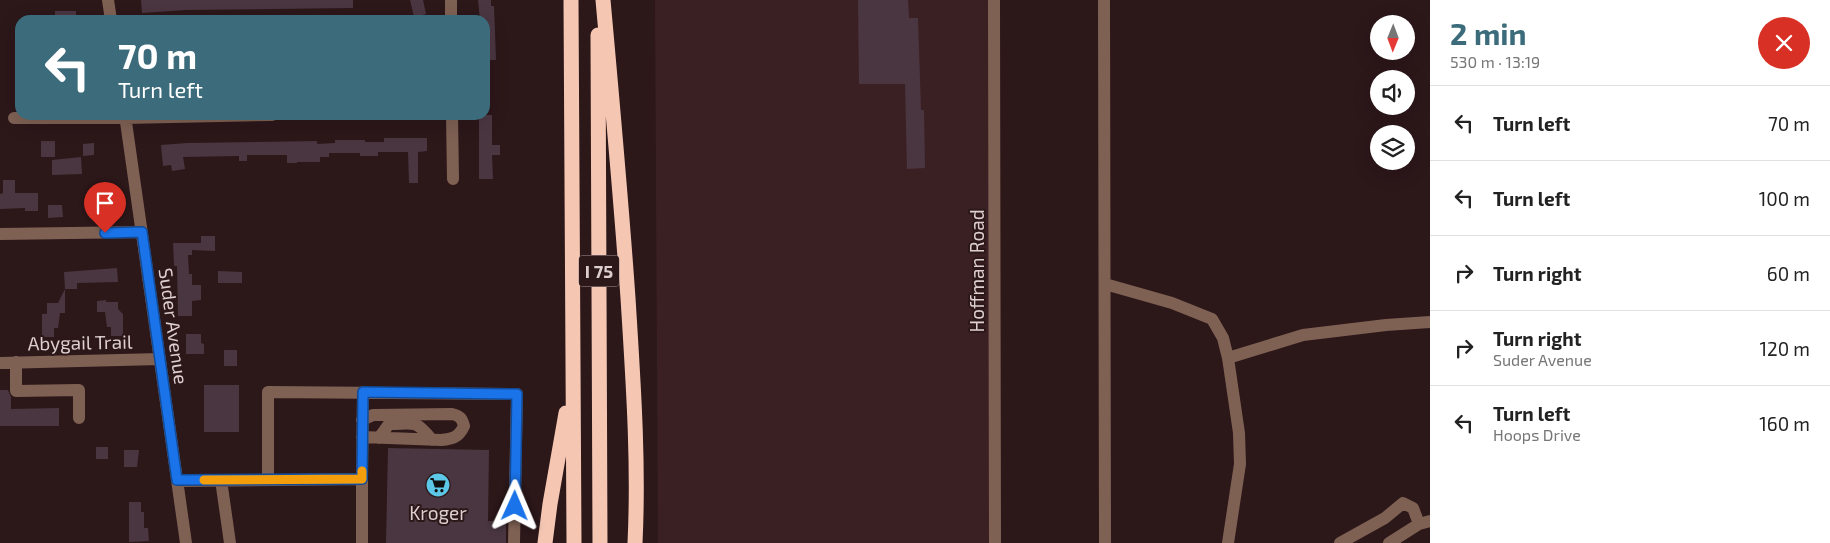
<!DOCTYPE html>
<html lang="en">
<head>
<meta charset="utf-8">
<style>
  :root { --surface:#fff; --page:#f6f6f6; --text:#222; --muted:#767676; --line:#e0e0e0; --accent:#3c6c7b }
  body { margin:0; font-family:"Exo 2",sans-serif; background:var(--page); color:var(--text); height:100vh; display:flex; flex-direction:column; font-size:19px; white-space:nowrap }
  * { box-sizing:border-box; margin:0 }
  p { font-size:16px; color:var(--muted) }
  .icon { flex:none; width:28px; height:28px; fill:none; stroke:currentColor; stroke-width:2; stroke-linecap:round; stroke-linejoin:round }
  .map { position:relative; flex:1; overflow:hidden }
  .sheet { display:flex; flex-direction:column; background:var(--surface); width:400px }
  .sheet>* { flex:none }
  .hud { position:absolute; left:15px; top:15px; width:475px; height:105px; border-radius:15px; box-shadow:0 5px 20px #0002; background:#3c6c7b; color:#fff; overflow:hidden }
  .needle { width:32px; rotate:181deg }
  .buttons { position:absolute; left:1370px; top:15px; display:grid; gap:10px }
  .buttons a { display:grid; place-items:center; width:45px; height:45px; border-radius:50%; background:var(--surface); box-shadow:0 5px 20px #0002; font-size:25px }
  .pin { position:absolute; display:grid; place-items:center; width:42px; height:42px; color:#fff; margin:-51px -21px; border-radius:50% 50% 50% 0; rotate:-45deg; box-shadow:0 0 5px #0007 }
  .pin .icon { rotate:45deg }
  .me { position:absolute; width:55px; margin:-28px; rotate:1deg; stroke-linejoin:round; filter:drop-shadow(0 0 4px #0008) }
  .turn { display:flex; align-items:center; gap:18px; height:105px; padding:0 20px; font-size:22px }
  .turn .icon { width:65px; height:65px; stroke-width:2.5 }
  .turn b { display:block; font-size:35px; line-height:42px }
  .round { display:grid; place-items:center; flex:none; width:52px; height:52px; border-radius:26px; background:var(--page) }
  .overview { display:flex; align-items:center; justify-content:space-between; height:85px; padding:0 20px }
  h1 { font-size:30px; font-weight:700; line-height:38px; color:var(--accent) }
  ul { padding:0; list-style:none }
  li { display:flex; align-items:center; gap:15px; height:75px; padding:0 20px; border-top:1px solid var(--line) }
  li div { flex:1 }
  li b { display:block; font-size:19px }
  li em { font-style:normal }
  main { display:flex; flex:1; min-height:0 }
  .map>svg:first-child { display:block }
  .built { fill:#3b2023 }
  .building { fill:#4a3641 }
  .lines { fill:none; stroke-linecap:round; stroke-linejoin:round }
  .minor { stroke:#7f6154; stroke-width:12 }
  .highway { stroke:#f5c7b3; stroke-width:15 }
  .route-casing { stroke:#114b97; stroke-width:12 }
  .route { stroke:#1a73e8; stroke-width:9 }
  .slow { stroke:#f59e0b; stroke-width:9 }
  .labels { text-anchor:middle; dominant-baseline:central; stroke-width:4; stroke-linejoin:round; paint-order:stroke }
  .shield { fill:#2c1719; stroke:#a89798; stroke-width:1 }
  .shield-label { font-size:18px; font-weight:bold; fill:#ddcecf }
  .street-label { font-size:19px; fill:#ddcecf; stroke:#2c1719 }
  .poi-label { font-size:19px; fill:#ddcecf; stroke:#2c1719 }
</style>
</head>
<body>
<main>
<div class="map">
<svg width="1430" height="543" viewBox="0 0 1430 543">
  <rect width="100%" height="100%" fill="#2c1719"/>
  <path class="built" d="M655,0h339l1,543h-337z"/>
  <path class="building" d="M141,0h212v8l-167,2 -44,3z
    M410,0h13l3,14 -12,3z
    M478,0h13v6h3l2,54h-11v-40h-5z
    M858,0h50l1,18h9l3,92h3l1,58 -18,1 -2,-85h-46z
    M55,11h21v9h-21z
    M479,115h13v30h8v10h-8l1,24h-14z
    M384,138h43v13l-9,1v31h-9l-1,-31h-30v4h-18v-3h-31v4h-9v5h-23v1h-10v-8h-40v6h-8v-5l-56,1 2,12 -13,2 -1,-6 -8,1 -2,-21 26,-2 130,-2v3l18,-1v-3h30v2h19z
    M41,141h14v16h-14z
    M94,143v12l-11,1v-12z
    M81,157l1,17 -30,1v-15z
    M3,180h12v13h23v18h-13v-3l-25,1v-15l3,-1z
    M89,204h19v14h-19z
    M48,205h14l1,12 -15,1z
    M201,236h14v15l-23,-1v5h-4l1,19h3v11h9v15l-9,1v15h-14l-1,-50h-3l-1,-23h28z
    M117,268l1,14 -41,1v6h-12v24h-5l-2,15h-4v9h-12v-23h5v-11h11l7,-14 -1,-17z
    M218,271l24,1v11h-24z
    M106,300v2h12v7l5,5v22h-12v-9h-4l-2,-15h-8v-11z
    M186,334h15v9l3,1v10h-18z
    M224,350h13v16h-13z
    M204,385h35v47h-35z
    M0,390h8l3,7v12l48,-1v18h-59z
    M96,447h12v12h-12z
    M388,448l101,2 -1,71h18v22h-120z
    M124,450h15l-2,17h-13z
    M129,502h12v10h3v16h4l1,13 -20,1z"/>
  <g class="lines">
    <path class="minor" d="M108,0l3,20
      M451,0v20
      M994,0l1,543
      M1104,0l1,543
      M125,115l61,428
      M452,115l1,64
      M14,118h111l147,-3
      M0,234l142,-2
      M1105,284l67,19 40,16 11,19 5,20 11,75 1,31 -12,79
      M1228,358l75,-23 83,-10 44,-3
      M16,362v29l63,-1v28
      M0,363l160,-4
      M362,437l79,3c12,-1 18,-3 23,-14 -2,-8 -4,-10 -12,-12l-79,1 -11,5
      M379,438l10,-14c26,0 26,-5 43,16
      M268,479v-87l249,2 -3,149
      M362,479l1,-87
      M221,480l9,63
      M177,481l185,-2v64
      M1340,543l45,-25 18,-15 10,5 6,16
      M1389,543l30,-19 11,-3"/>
    <path class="highway" d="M571,0l3,543
      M603,0c9,99 18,198 25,298 5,81 11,163 7,245
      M598,35l2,508
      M545,543l5,-39 16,-91"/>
  </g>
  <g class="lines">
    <defs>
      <path id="route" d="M105,233l37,-1 35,248 185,-1 1,-87 154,2 -2,112"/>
    </defs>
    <use href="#route" class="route-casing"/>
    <use href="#route" class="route"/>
    <path class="slow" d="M204,480l158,-1v-8"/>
  </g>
  <defs>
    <symbol id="supermarket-disc" viewBox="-11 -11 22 22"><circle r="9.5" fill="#5cc7e7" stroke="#2c1719"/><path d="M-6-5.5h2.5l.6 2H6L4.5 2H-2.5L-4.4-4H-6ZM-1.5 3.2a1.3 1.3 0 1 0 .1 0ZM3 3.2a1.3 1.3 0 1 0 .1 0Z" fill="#111"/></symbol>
  </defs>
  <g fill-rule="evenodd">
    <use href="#supermarket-disc" x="424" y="471" width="28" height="28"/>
  </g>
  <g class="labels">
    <rect class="shield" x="579" y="255.5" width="40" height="31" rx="4"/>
    <g class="shield-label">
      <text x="599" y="271">I 75</text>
    </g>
    <g class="street-label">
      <text transform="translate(976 271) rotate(-90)">Hoffman Road</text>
      <text transform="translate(174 326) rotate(82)">Suder Avenue</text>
      <text transform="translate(80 342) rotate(-1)">Abygail Trail</text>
    </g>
    <g class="poi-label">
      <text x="438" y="512">Kroger</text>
    </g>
  </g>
</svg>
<div class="buttons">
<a><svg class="needle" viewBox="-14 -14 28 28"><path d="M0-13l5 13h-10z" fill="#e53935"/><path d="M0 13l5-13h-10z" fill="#767676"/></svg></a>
<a><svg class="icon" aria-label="sound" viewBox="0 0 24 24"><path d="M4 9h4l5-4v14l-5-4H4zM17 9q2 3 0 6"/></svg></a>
<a><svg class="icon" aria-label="layers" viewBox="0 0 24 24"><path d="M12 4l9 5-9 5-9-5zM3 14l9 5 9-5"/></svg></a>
</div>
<div class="pin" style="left:105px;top:233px;background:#d93025"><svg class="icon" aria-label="arrive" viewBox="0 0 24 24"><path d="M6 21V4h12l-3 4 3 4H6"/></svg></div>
<svg class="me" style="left:515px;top:506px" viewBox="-20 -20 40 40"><path d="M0-17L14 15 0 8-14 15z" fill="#1a73e8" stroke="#fff" stroke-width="4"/></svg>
<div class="hud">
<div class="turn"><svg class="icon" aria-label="left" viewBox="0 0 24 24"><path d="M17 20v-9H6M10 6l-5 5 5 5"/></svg><div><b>70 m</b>Turn left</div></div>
</div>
</div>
<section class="sheet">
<div class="overview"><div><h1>2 min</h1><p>530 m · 13:19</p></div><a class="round" style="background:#d93025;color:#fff"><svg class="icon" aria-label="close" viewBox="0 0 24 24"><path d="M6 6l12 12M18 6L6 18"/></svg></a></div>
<ul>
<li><svg class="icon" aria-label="left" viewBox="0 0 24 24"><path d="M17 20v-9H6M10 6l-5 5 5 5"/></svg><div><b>Turn left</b></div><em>70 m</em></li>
<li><svg class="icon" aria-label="left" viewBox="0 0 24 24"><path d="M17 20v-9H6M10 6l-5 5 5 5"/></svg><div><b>Turn left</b></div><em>100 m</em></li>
<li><svg class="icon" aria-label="right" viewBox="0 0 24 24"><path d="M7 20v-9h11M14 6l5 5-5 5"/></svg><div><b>Turn right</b></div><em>60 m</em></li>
<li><svg class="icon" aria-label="right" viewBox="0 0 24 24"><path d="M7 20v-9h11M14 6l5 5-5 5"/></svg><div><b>Turn right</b><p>Suder Avenue</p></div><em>120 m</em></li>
<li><svg class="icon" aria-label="left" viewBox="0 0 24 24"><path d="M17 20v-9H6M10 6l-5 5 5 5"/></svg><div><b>Turn left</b><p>Hoops Drive</p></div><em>160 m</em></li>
</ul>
</section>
</main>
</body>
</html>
